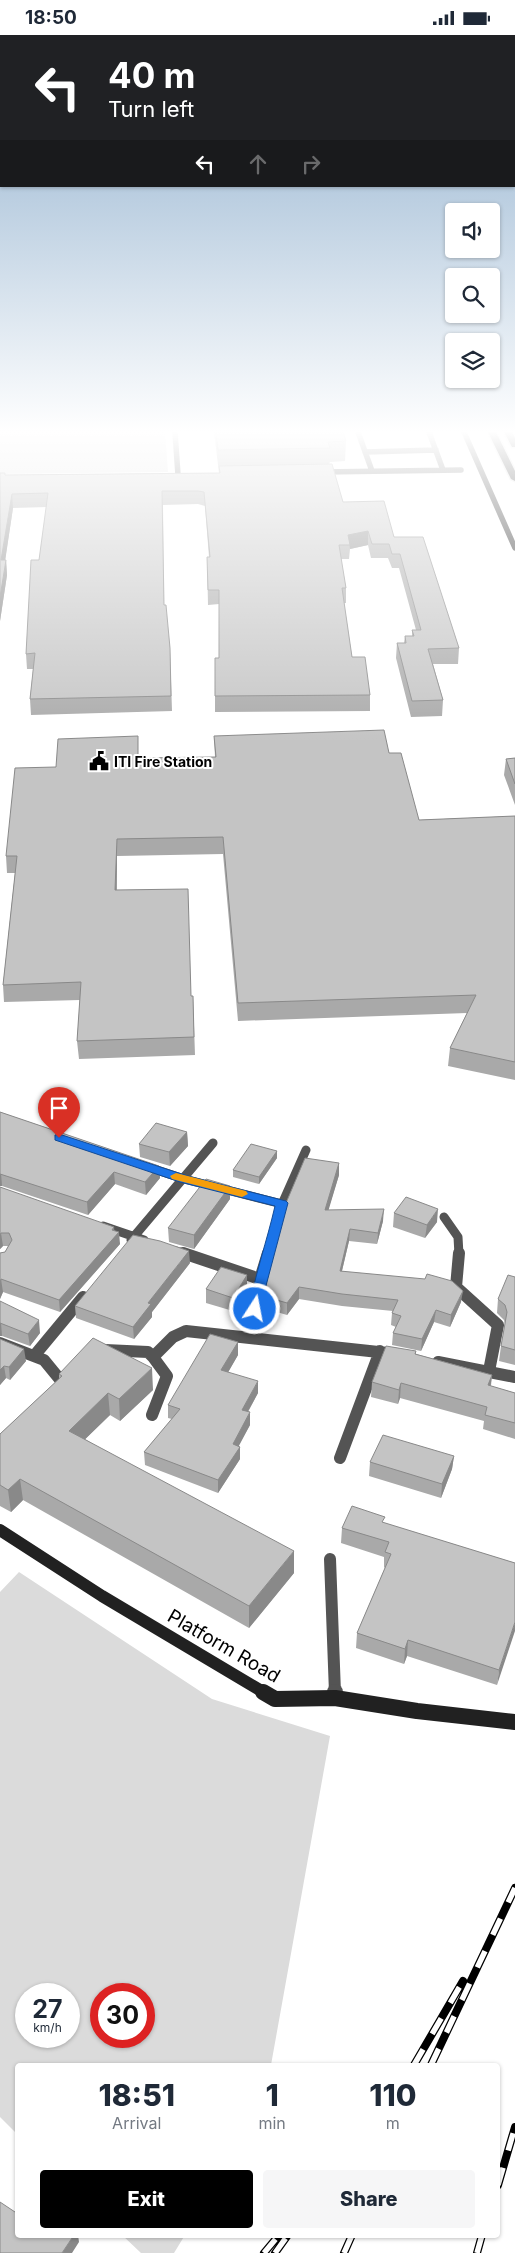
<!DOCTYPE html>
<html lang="en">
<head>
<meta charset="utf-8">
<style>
  :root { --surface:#fff; --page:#f6f6f7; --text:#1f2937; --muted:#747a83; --accent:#000 }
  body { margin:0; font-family:Inter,sans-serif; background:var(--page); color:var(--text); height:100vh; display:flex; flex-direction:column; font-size:19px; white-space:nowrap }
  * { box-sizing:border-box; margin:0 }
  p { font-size:16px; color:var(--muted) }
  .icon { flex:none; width:28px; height:28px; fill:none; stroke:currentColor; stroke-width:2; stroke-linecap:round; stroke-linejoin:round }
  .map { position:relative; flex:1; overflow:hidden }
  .details { position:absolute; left:15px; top:2028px; width:485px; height:175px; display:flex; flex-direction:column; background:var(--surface); border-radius:5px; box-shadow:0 1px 4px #0004 }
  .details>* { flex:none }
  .banner { position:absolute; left:0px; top:0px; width:515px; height:152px; box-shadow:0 1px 4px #0004; background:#202124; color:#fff; overflow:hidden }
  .tools { position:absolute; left:445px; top:168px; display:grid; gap:10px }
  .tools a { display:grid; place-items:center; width:55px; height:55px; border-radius:5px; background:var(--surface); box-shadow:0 1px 4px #0004; font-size:25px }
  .speed { position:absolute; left:15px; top:1948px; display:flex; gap:10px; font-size:25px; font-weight:700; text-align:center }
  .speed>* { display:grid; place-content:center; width:65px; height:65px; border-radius:50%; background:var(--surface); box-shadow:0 1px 4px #0004; line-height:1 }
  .speed small { font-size:12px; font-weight:400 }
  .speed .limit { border:8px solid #d22; background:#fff; color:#111 }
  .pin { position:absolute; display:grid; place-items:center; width:42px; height:42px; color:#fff; margin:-51px -21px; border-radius:50% 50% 50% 0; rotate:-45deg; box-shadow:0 0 5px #0007 }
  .pin .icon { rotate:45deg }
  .me { position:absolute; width:55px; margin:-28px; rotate:11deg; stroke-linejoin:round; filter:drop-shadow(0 0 4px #0008) }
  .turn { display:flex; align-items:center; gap:18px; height:105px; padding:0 25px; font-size:22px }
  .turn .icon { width:65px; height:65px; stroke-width:2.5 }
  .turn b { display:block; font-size:35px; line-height:42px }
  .lanes { display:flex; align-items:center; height:48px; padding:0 25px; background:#0003; justify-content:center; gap:25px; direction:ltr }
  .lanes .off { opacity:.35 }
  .eta { display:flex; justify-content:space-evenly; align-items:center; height:85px; text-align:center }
  .eta b { font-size:30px; font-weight:800; line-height:35px }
  .action { display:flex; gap:10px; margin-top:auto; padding:10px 25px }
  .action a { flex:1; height:58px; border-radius:5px; background:var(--accent); color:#fff; font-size:20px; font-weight:800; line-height:58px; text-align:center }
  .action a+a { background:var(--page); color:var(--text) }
  .status { display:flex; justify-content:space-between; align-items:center; height:35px; padding:0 25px; background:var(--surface); direction:ltr }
  .status svg { height:14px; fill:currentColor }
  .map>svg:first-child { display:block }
  .green { fill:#dbdbdb; fill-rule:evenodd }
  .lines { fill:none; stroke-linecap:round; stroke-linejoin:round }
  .highway-casing { stroke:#dbdbdb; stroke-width:3 }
  .street-far3 { stroke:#545454; stroke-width:5.5 }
  .street-far2 { stroke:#545454; stroke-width:9 }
  .street-far1 { stroke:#545454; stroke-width:12 }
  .street { stroke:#545454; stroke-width:16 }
  .secondary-far2 { stroke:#212121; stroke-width:5.5 }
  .secondary-far1 { stroke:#212121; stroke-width:12 }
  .secondary { stroke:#212121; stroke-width:16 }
  .highway { fill:#000; fill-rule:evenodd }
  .rail-casing { stroke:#000; stroke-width:8 }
  .rail { stroke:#fff; stroke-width:5.5; stroke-dasharray:18; stroke-linecap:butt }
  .wall { fill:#a9a9a9 }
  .shaded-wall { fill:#898989 }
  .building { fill:#c4c4c4; stroke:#898989 }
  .route { fill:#1a73e8; stroke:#114b97 }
  .slow { fill:#f59e0b }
  .labels { text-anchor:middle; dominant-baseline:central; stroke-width:4; stroke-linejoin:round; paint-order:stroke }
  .far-poi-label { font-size:14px; font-weight:bold; fill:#000; stroke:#fff; text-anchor:start }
  .near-street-label { font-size:19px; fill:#000; stroke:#fff }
</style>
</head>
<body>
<div class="status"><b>18:50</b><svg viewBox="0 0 49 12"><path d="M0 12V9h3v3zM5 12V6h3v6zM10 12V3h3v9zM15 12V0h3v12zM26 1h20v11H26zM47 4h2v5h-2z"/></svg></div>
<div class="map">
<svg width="515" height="2218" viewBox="0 0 515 2218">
  <rect width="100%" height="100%" fill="#fff"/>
  <path class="green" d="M0,397h165l3,40 -168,2z
    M19,1537l193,127 118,37 -59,329h-253l-1,69 -17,-17v-525zM26,1959h43v42h-43zM101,1959h43v42h-43z
    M122,2200h63l-11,18h-33z"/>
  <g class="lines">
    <defs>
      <path id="highway" d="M488,397h8l19,39v10l-4,-2z
        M504,397h8l3,6v9h-3z"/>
    </defs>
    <use href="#highway" class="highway-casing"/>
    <path class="street-far3" d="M175,397l3,43
      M358,397l14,39
      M429,397l14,38
      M365,417l71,-2
      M322,437l139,-2"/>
    <path class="street-far2" d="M148,1132l36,12 98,25
      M444,1182l14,20 1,18
      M103,1191l41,14
      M131,1205l82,-97
      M176,1216l11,4
      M268,1220l14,-51 24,-54"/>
    <path class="street-far1" d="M183,1218l77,26 -11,59
      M459,1218l-3,34 42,38 -9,46
      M260,1244l8,-26
      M0,1308l44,17 18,22
      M105,1315l43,2 5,5 20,-20 13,-6 211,23
      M34,1321l49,-59
      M438,1327l77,15
      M152,1380l15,-39 -14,-19
      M340,1423l40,-107
      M330,1524l5,134"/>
    <path class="street" d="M335,1657v6"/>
    <path class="secondary-far2" d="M464,397l51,116"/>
    <path class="secondary-far1" d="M0,1495l102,66 163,97"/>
    <path class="secondary" d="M263,1657l12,7 60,-1 82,13 98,11"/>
    <use href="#highway" class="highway"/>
    <defs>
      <path id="rail" d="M414,2030l49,-84
        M431,2030l84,-177
        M498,2150l17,-58
        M264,2218l15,-18
        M275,2218l13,-18
        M344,2218l8,-18
        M477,2218l5,-18"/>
    </defs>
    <use href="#rail" class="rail-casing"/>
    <use href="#rail" class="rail"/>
  </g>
  <path class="wall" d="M214,397h129l3,9 -1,20 -15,1 -1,2 14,38 51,35 65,111 -1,16h-25l10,36 -1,16 -31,1 -15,-59 1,-15h7l1,-7h7v-6h4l-17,-62h-7l-4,-10h-17l-3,-13 -18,4 -1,10h-8l5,29v15h-2l8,54 18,38v16l-155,1v-16l4,-38v-54l-11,1 -1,-48h2l-4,-51 -7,-2 -35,1 1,100 6,43 2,63 -141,4 -1,-16 3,-30h-6l-1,-15 21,-147 -34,1 -8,52h1l1,15 -7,46v-148l5,2 214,-2z
    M214,701l175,17 30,67 96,-4v264l-67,-14 2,-18 17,-35 -229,8 -15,-167 -106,2v34l74,106h2l2,59 -116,4 -2,-18 3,-41 -76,2 -1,-17 12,-112h-8l-1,-17 50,-89 159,-10z
    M515,723v47l-11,-30 2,-16z
    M0,1077l159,54 1,12 -14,17 -31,-11 -27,31 -86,-29h-2z
    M187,1097l1,14 -18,20 -30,-9 -1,-13z
    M277,1116v7l-18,26 -26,-7v-7z
    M339,1128v12l-11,35 55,11 -6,23 -28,-3 -7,30 119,31 -11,25 -16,-5 -13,29 -29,-6 1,-12 3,-6 -5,-2 1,-12 1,-2 -51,-5 -43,-7 -12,16 -24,-7v-12z
    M230,1151v13l-36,50 -25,-7 -1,-14z
    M0,1152l115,44 5,13 -60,68 -57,-20 -3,7v-46l5,-1 3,-6h-5l-3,3z
    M394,1178l43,9 -12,16 -32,-11z
    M190,1228l-38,49v5l-18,22 -58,-21 -1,-12z
    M515,1242v88l-16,-4 2,-15 4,-22 -1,-4 -7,-7 1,-14z
    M247,1253l-14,23 -27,-8v-14z
    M0,1266l40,32 -10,13 -28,-10h-2z
    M0,1304l26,22 -16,19 -4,-2 -6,7z
    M238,1307v13l-10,17 30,21 -10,19 2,13 -12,21 2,1v12l-22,34 -73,-28 -1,-13 28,-33 -4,-1v-13z
    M416,1316v3l76,21 -1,11 24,7v46l-32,-10 1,-8 -84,-23 -2,6 -27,-7 1,-15z
    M59,1339l94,16 -33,31 -10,-6 -25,24 209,134 -45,55 -226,-128 -12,12 -11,-6v-72l59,-55z
    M454,1421l-2,13 -11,29 -72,-22 1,-14z
    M384,1488l131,40 -18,122 -90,-29 -3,8 -48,-16 1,-15 28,-65 -1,-1v-10l-43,-14 1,-15z"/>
  <path class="shaded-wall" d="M12,459l1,14 -10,67 -2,-15z
    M368,496v14l-18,4 -2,-14z
    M6,525l1,15 -7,46v-24z
    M117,804v17l-1,51 -1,-17z
    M187,1097l1,14 -18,20 -1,-14z
    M277,1116v7l-18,26v-7z
    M339,1128v12l-14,47v-12z
    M159,1131l1,12 -14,17 -1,-13z
    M114,1137l1,12 -27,31 -1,-13z
    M1,1138l1,13h-2v-12z
    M230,1151v13l-36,50v-14z
    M384,1174l-1,12 -6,23 1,-11z
    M438,1174l-1,13 -12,16 2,-13z
    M114,1192l1,9 4,-4 1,12 -60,68 -1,-12z
    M350,1194l-1,12 -10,42 1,-12z
    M1,1198l2,13 -3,3v-14z
    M189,1216l1,12 -38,49v5l-18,22 -1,-12 15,-24z
    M247,1240v13l-14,23v-13z
    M1,1244l2,13 -3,7v-16z
    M299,1252v12l-12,16v-12z
    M463,1256l-2,11 -11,25 1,-12z
    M436,1275l-2,12 -13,29 1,-12z
    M39,1285l1,13 -10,13 -2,-12z
    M0,1288h1l1,13h-2z
    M238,1307v13l-16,28 -1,-13z
    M24,1314l2,12 -16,19 -1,-13z
    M4,1331l2,12 -6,7v-15z
    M152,1333l1,22 -33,31 -1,-22z
    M492,1340l-2,15 -2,-5z
    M258,1346v12l-16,29v-12z
    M401,1348l-1,15 -2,6 1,-14z
    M108,1358l2,22 -39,38 -2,-22z
    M250,1377v13l-17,32v-13z
    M240,1412v12l-22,34v-13z
    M454,1421l-2,13 -11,29 1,-14z
    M20,1444l3,21 -12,12 -3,-22z
    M294,1516v22l-45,55v-22z
    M515,1587v9l-18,54 2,-15z
    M408,1605l-1,16 -3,8 1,-15z
    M74,2200h4l1,7 -7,11h-10z"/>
  <path class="building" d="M216,397h127l3,9 -18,1 2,6 -112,2z
    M332,429l11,38 41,-1 10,36h29l36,111 -31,1 15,51 -31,1 -15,-58h9l-1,-7h9l-2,-6h9l-21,-76h-8l-3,-10h-17l-4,-13 -20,4 2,10h-11l7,43h-4l10,69h13l5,38 -155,1v-38h4v-68h-11l-1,-33h3l-6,-65 -6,-1h-36l2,114h2l4,43 1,48 -141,3 5,-46 -9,1 5,-94h8l9,-67 -36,1 -11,66h5l-6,37v-124h5v2l215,-2 -1,-7z
    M384,695l5,23h12l18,67 96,-4v246l-65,-14 26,-53 -238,8 -15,-166 -106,2 -2,51 73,-1 3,107h2l1,41 -117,4 4,-59 -78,3 14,-129h-11l9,-88 41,-1 2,-28 80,-3v22l78,-1 -2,-21z
    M515,723v26l-9,-25z
    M0,1077l159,54 -14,16 -31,-10 -27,30 -87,-28z
    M156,1088l31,9 -18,20 -30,-8z
    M251,1109l26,7 -18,26 -26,-7z
    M305,1123l34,5 -14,47 59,-1 -6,24 -28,-4 -10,42 85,8 2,-5 25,7 11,10 -12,24 -15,-5 -14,29 -29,-6 8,-17 -9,-3 6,-13 -56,-6 -43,-7 -12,16 -24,-7 23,-93z
    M206,1144l24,7 -36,49 -26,-7z
    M0,1152l114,40 -2,3 7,2 -60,68 -58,-21 -1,4v-30l5,-1 7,-12 -3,-7h-8l-1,2z
    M406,1162l32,12 -11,16 -33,-12z
    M133,1200l27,6 29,10 -41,52 3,1 -18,23 -58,-21z
    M221,1232l26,8 -14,23 -27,-9z
    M508,1240l7,2v73l-14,-4 6,-34 -2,-7 -7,-6z
    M0,1266l39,19 -11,14 -28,-11z
    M210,1299l28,8 -17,28 37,11 -16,29 8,2 -17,32 7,3 -22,33 -74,-28 36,-43 -12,-4z
    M93,1303l59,30 -33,31 -11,-6 -39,38 225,120 -45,55 -229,-127 -12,11 -8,-5v-51l62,-58 -3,-2z
    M0,1304l24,10 -15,18 -5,-1 -4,4z
    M386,1311l30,5 -1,3 77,21 -4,10 27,8v30l-30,-8 2,-8 -86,-24 -2,7 -27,-8z
    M383,1400l71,21 -12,28 -72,-22z
    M352,1471l33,11 -3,5 133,41v59l-16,48 -91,-30 -3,9 -48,-16 34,-79 -6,-2 4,-10 -47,-14z
    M0,2167l18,12v21h56l-12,18h-62z"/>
  <linearGradient id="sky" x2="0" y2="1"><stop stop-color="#8cadcc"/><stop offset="0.56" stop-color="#fff"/><stop offset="1" stop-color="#fff" stop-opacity="0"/></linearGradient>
  <rect width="515" height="708" fill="url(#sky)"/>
  <path class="route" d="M59,1099l129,42 98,25 2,2 -29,109 -4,1 -6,-4c6,-35 18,-68 26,-103l-95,-24 -125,-42v-5z"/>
  <path class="slow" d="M176,1138l70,18 2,3 -6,3 -70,-18 -2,-3z"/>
  <defs>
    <symbol id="civic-bare" viewBox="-9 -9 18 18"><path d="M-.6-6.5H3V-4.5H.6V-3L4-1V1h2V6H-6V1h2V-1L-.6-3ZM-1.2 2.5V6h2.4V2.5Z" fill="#000" stroke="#fff" stroke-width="2.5" paint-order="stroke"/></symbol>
  </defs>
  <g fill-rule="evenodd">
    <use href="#civic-bare" x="85" y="712" width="28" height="28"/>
  </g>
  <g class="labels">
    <g class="far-poi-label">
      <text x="114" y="726">ITI Fire Station</text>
    </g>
    <g class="near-street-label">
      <text transform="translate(224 1611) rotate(30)">Platform Road</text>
    </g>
  </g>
</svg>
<div class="tools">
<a><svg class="icon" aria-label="sound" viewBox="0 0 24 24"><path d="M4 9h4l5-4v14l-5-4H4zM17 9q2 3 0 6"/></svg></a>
<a><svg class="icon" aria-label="search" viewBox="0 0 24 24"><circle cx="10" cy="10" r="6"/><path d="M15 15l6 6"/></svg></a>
<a><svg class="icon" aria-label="layers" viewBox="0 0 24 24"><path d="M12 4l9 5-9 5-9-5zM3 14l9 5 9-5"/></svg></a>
</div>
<div class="speed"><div>27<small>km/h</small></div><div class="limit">30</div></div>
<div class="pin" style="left:59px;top:1103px;background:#d93025"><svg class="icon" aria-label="arrive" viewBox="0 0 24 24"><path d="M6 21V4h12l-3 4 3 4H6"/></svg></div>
<svg class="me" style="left:255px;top:1274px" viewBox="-20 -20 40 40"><circle r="17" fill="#1a73e8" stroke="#fff" stroke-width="3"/><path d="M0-11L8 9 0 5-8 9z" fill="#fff"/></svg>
<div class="banner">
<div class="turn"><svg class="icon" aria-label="left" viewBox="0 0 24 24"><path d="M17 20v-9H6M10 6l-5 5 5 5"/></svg><div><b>40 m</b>Turn left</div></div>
<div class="lanes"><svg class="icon" aria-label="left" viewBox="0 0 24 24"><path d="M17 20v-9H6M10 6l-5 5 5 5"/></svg><svg class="icon off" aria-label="ahead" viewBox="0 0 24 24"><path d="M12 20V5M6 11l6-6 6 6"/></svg><svg class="icon off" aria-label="right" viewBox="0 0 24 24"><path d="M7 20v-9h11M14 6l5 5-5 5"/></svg></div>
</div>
<section class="details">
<div class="eta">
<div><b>18:51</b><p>Arrival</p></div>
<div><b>1</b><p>min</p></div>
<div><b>110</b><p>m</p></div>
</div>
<div class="action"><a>Exit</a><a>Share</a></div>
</section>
</div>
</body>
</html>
